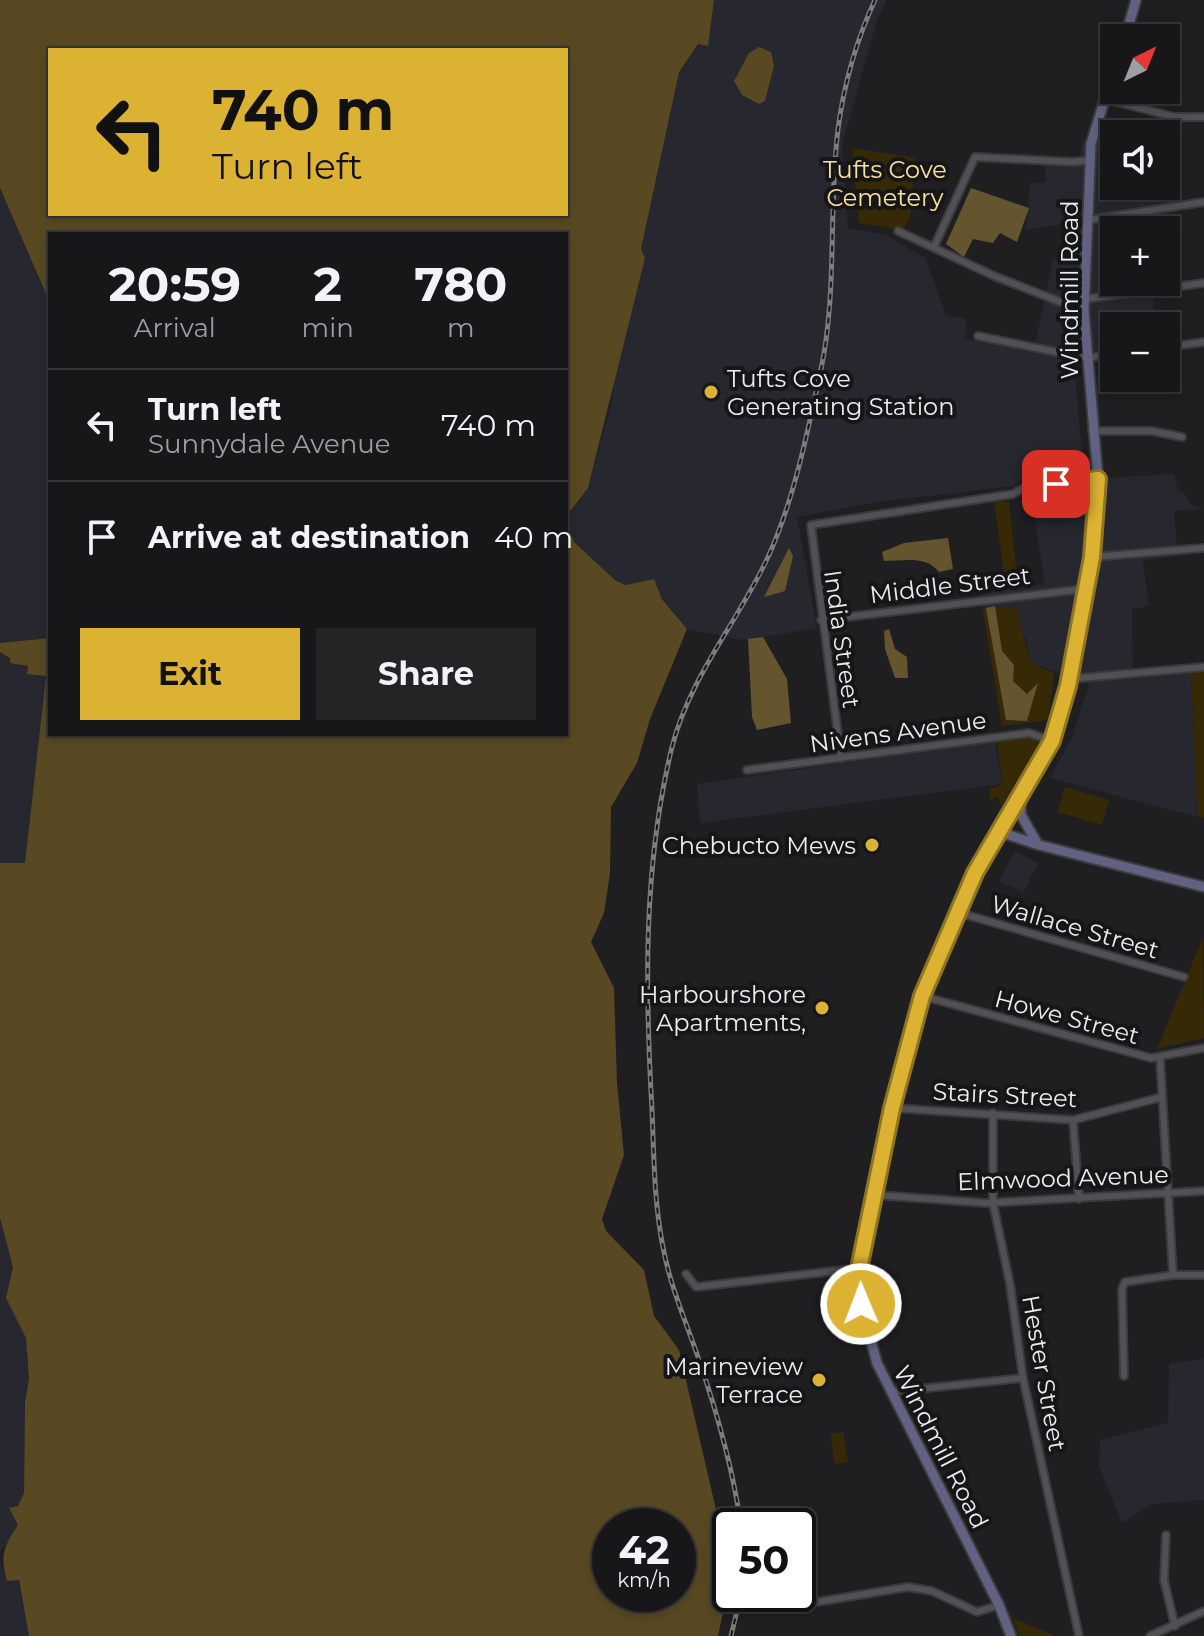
<!DOCTYPE html>
<html lang="en">
<head>
<meta charset="utf-8">
<style>
  :root { --surface:#17171a; --page:#242427; --text:#f1f3f6; --muted:#9e9fa2; --line:#363639; --accent:#dcb233 }
  body { margin:0; font-family:Montserrat,sans-serif; background:var(--page); color:var(--text); height:100vh; display:flex; flex-direction:column; font-size:30px; white-space:nowrap }
  * { box-sizing:border-box; margin:0 }
  p { font-size:26px; color:var(--muted) }
  .icon { flex:none; width:44px; height:44px; fill:none; stroke:currentColor; stroke-width:2; stroke-linecap:round; stroke-linejoin:round }
  .map { position:relative; flex:1; overflow:hidden }
  .side { position:absolute; left:48px; top:232px; width:520px; height:504px; display:flex; flex-direction:column; background:var(--surface); border-radius:0px; box-shadow:0 4px 12px #0003,0 0 0 2px var(--line) }
  .side>* { flex:none }
  .hud { position:absolute; left:48px; top:48px; width:520px; height:168px; border-radius:0px; box-shadow:0 4px 12px #0003,0 0 0 2px var(--line); background:#dcb233; color:#111; overflow:hidden }
  .needle { width:52px; rotate:43deg }
  .fabs { position:absolute; left:1100px; top:24px; display:grid; gap:16px }
  .fabs a { display:grid; place-items:center; width:80px; height:80px; border-radius:0px; background:var(--surface); box-shadow:0 4px 12px #0003,0 0 0 2px var(--line); font-size:40px }
  .speed { position:absolute; left:592px; top:1508px; display:flex; gap:16px; font-size:40px; font-weight:700; text-align:center }
  .speed>* { display:grid; place-content:center; width:104px; height:104px; border-radius:50%; background:var(--surface); box-shadow:0 4px 12px #0003,0 0 0 2px var(--line); line-height:1 }
  .speed small { font-size:20px; font-weight:400 }
  .speed .limit { border:4px solid #111; border-radius:12px; background:#fff; color:#111 }
  .pin { position:absolute; display:grid; place-items:center; width:68px; height:68px; color:#fff; margin:-34px; border-radius:16px; box-shadow:0 4px 12px #0006 }
  .me { position:absolute; width:88px; margin:-44px; rotate:359deg; stroke-linejoin:round; filter:drop-shadow(0 0 6px #0008) }
  .turn { display:flex; align-items:center; gap:28px; height:168px; padding:0 32px; font-size:36px }
  .turn .icon { width:104px; height:104px; stroke-width:2.5 }
  .turn b { display:block; font-size:56px; line-height:68px }
  .eta { display:flex; justify-content:space-evenly; align-items:center; height:136px; text-align:center }
  .eta b { font-size:48px; font-weight:700; line-height:56px }
  .button { display:flex; gap:16px; margin-top:auto; padding:16px 32px }
  .button a { flex:1; height:92px; border-radius:0px; background:var(--accent); color:#111; font-size:32px; font-weight:700; line-height:92px; text-align:center }
  .button a+a { background:var(--page); color:var(--text) }
  ul { padding:0; list-style:none }
  li { display:flex; align-items:center; gap:24px; height:112px; padding:0 32px; border-top:2px solid var(--line) }
  li div { flex:1 }
  li b { display:block; font-size:30px }
  li em { font-style:normal }
  .map>svg:first-child { display:block }
  .built { fill:#26272f }
  .green { fill:#352906 }
  .forest { fill:#64552e }
  .water { fill:#584922; fill-rule:evenodd }
  .lines { fill:none; stroke-linecap:round; stroke-linejoin:round }
  .minor-casing { stroke:#3b3b3d; stroke-width:10 }
  .secondary-casing { stroke:#3b3b3d; stroke-width:13 }
  .minor { stroke:#515155; stroke-width:6 }
  .secondary { stroke:#616281; stroke-width:9 }
  .rail-casing { stroke:#7c7c7f; stroke-width:5 }
  .rail { stroke:#161619; stroke-width:2; stroke-dasharray:6; stroke-linecap:butt }
  .route-casing { stroke:#8f7421; stroke-width:20 }
  .route { stroke:#dcb233; stroke-width:14 }
  .poi-dot { fill:#dcb233; stroke:#161619; stroke-width:3 }
  .labels { text-anchor:middle; dominant-baseline:central; stroke-width:8; stroke-linejoin:round; paint-order:stroke }
  .park-label { font-size:24px; fill:#fbe19d; stroke:#161619 }
  .street-label { font-size:24px; fill:#ecedef; stroke:#161619 }
  .poi-label { font-size:24px; fill:#ecedef; stroke:#161619; text-anchor:end }
</style>
</head>
<body>
<div class="map">
<svg width="1204" height="1636" viewBox="0 0 1204 1636">
  <rect width="100%" height="100%" fill="#1f1f22"/>
  <path class="built" d="M714,0h173l-10,20 -35,125 6,83 38,7 40,24 20,56 20,4 -1,20 69,11 19,-91 22,1 1,-38 -50,8 4,-47h15l1,-25 34,1 3,-17 31,5v39h49v21l-61,9 -4,73 53,-7 6,44h-43v11l-17,3 2,16 -25,2 9,112 -56,6 -13,10 -137,16 -80,15 20,111 -74,12 -56,-11 -25,-31 -8,-19 -28,6 -10,-4 -42,-39 -6,-15v-13l20,-27 23,-81 4,-36 30,-112 -4,-9 38,-177 19,-28 9,2z
    M0,188l50,115v335l-50,5z
    M1174,474l4,16 7,4 7,12 12,3 -30,2 4,45 -35,4 6,46 -17,3 1,70 58,-7 7,145 -148,-39 22,-41 17,-53 -60,-22 -3,-24 -43,-28 -2,-16 64,-10 -11,-70 62,-9 2,-27z
    M0,652l46,24 -21,188 -25,-1z
    M995,741l7,43 -302,39 -3,-39z
    M1015,851l23,12 -15,30 -24,-12z
    M0,1218l13,49 -7,31 20,39 3,42 -4,22 -1,92 -6,13v20l-18,27z
    M1204,1359v141l-52,4 -30,19 -23,-57 1,-26 68,-17 1,-59z
    M0,1561l7,20 11,-2 11,57h-29z"/>
  <path class="green" d="M852,148l63,10 -5,60 -7,12 -44,-7z
    M994,501l15,1 9,84 -12,2z
    M1016,606l14,56 24,11 -6,47 -46,6 -19,-116z
    M1204,671v146h-6l-7,-145z
    M1027,736l11,3 2,5 -39,63 -3,-11 -8,4 -1,-11 13,-4 -5,-45z
    M1065,787l44,13 -7,25 -44,-13z
    M1203,937l1,101 -47,11z
    M843,1432l5,30 -13,2 -5,-30z
    M1013,1618l42,18h-36z"/>
  <path class="forest" d="M971,188l58,20 -12,34 -17,-9 -7,10 -20,-4 -9,18 -18,-13z
    M948,538l5,31 -14,3c-13,-17 -35,-11 -55,-11l-2,-9 22,-9z
    M789,548l4,8 -8,35 -21,6z
    M995,606l7,45 12,14 -1,16 14,13 11,-11 -11,38 -21,-1 -20,-112z
    M889,629l6,20 12,8 1,21h-13l-10,-29 -1,-18z
    M763,637l24,42 4,44 -34,7 -5,-13 -4,-78z"/>
  <path class="water" d="M0,0h714l-6,46 -10,-2 -19,28 -38,177 4,9 -57,230 -20,26v13l6,15 42,39 10,4 28,-6 8,20 25,30 -37,90 -13,44 -26,44 -1,66 -6,40 -13,29 23,46 3,95 7,72 -22,64 4,12 38,39 10,46 25,34 41,177c15,36 6,72 -2,109h-689l-10,-56 -12,1c-7,-24 -4,-35 11,-56l-9,-17 9,-2 6,-13 1,-92 4,-22 -3,-41 -20,-40 7,-31 -13,-49v-355h25l21,-187 -19,-2 1,-8 -18,-3v-5l-10,-6v-9l50,-5v96h516v-500h-516v69l-50,-115zM50,50h516v164h-516zM610,1526h68v68h-68z
    M759,47l12,5 3,14 -9,35 -6,3 -17,-9 -8,-14 15,-28z"/>
  <g class="lines">
    <defs>
      <path id="minor" d="M1104,99l71,18h29
        M1088,220l116,-18
        M898,231l96,45 90,35
        M934,247l41,-90 97,5 19,-2
        M1085,299l119,-16
        M978,336l108,22 28,-4
        M1166,347l38,-5
        M1092,431h60l30,6
        M1092,557l112,-9
        M821,620l263,-31
        M1069,679l135,-12
        M841,758l-30,-233 202,-31 12,-7 73,-8
        M747,770l282,-37 23,8
        M956,912l228,65
        M922,996l229,62 53,-10
        M1160,1058l13,217
        M892,1108l181,12 89,-23
        M993,1113v90l17,81 13,94 56,258
        M1073,1120l6,79
        M876,1195l110,8 218,-12
        M686,1274l10,13 164,-19
        M1124,1376l-2,-87 3,-7 48,-7h31
        M890,1392l133,-14
        M1166,1535l-2,45 11,46
        M774,1609l134,-22 24,4 45,21 22,-7
        M1150,1636l54,-25"/>
      <path id="secondary" d="M1125,38l11,-38
        M1020,798l1,17 16,28
        M1000,832l39,13 165,42
        M1011,1636l-12,-31 -122,-242 -16,-59 -1,-40 36,-176 34,-115 45,-100 77,-132 17,-62 23,-122 6,-78 -14,-168 7,-167 23,-75"/>
    </defs>
    <use href="#minor" class="minor-casing"/>
    <use href="#secondary" class="secondary-casing"/>
    <use href="#minor" class="minor"/>
    <use href="#secondary" class="secondary"/>
    <defs>
      <path id="rail" d="M741,1526c-8,-57 -24,-114 -43,-169 -12,-35 -27,-69 -34,-105 -10,-46 -10,-95 -12,-142 -7,-122 -9,-244 20,-363 18,-71 66,-125 96,-190 26,-57 39,-123 52,-183 18,-81 8,-163 18,-245 6,-45 18,-88 37,-129
        M731,1636l10,-42"/>
    </defs>
    <use href="#rail" class="rail-casing"/>
    <use href="#rail" class="rail"/>
  </g>
  <g class="lines">
    <defs>
      <path id="route" d="M861,1304l-1,-40 32,-156 30,-112 53,-123 77,-132 16,-55 24,-129 6,-78 -42,5"/>
    </defs>
    <use href="#route" class="route-casing"/>
    <use href="#route" class="route"/>
  </g>
  <g class="poi-dot">
    <circle cx="711" cy="392" r="8"/>
    <circle cx="872" cy="845" r="8"/>
    <circle cx="822" cy="1008" r="8"/>
    <circle cx="819" cy="1380" r="8"/>
  </g>
  <g class="labels">
    <g class="park-label">
      <text x="885" y="169">Tufts Cove<tspan x="885" dy="28">Cemetery</tspan></text>
    </g>
    <g class="street-label">
      <text transform="translate(1069 290) rotate(-90)">Windmill Road</text>
      <text transform="translate(950 585) rotate(-7)">Middle Street</text>
      <text transform="translate(842 639) rotate(82)">India Street</text>
      <text transform="translate(898 732) rotate(-8)">Nivens Avenue</text>
      <text transform="translate(1075 927) rotate(16)">Wallace Street</text>
      <text transform="translate(1067 1017) rotate(15)">Howe Street</text>
      <text transform="translate(1005 1095) rotate(3)">Stairs Street</text>
      <text transform="translate(1063 1178) rotate(-2)">Elmwood Avenue</text>
      <text transform="translate(1044 1373) rotate(80)">Hester Street</text>
      <text transform="translate(941 1447) rotate(63)">Windmill Road</text>
    </g>
    <g class="poi-label">
      <text x="727" y="378" text-anchor="start">Tufts Cove<tspan x="727" dy="28">Generating Station</tspan></text>
      <text x="856" y="845">Chebucto Mews</text>
      <text x="806" y="994">Harbourshore<tspan x="806" dy="28">Apartments,</tspan></text>
      <text x="803" y="1366">Marineview<tspan x="803" dy="28">Terrace</tspan></text>
    </g>
  </g>
</svg>
<div class="fabs">
<a><svg class="needle" viewBox="-14 -14 28 28"><path d="M0-13l5 13h-10z" fill="#e53935"/><path d="M0 13l5-13h-10z" fill="#9e9fa2"/></svg></a>
<a><svg class="icon" aria-label="sound" viewBox="0 0 24 24"><path d="M4 9h4l5-4v14l-5-4H4zM17 9q2 3 0 6"/></svg></a>
<a>+</a>
<a>−</a>
</div>
<div class="speed"><div>42<small>km/h</small></div><div class="limit">50</div></div>
<div class="pin" style="left:1056px;top:484px;background:#d93025"><svg class="icon" aria-label="arrive" viewBox="0 0 24 24"><path d="M6 21V4h12l-3 4 3 4H6"/></svg></div>
<svg class="me" style="left:861px;top:1304px" viewBox="-20 -20 40 40"><circle r="17" fill="#dcb233" stroke="#fff" stroke-width="3"/><path d="M0-11L8 9 0 5-8 9z" fill="#fff"/></svg>
<div class="hud">
<div class="turn"><svg class="icon" aria-label="left" viewBox="0 0 24 24"><path d="M17 20v-9H6M10 6l-5 5 5 5"/></svg><div><b>740 m</b>Turn left</div></div>
</div>
<section class="side">
<div class="eta">
<div><b>20:59</b><p>Arrival</p></div>
<div><b>2</b><p>min</p></div>
<div><b>780</b><p>m</p></div>
</div>
<ul>
<li><svg class="icon" aria-label="left" viewBox="0 0 24 24"><path d="M17 20v-9H6M10 6l-5 5 5 5"/></svg><div><b>Turn left</b><p>Sunnydale Avenue</p></div><em>740 m</em></li>
<li><svg class="icon" aria-label="arrive" viewBox="0 0 24 24"><path d="M6 21V4h12l-3 4 3 4H6"/></svg><div><b>Arrive at destination</b></div><em>40 m</em></li>
</ul>
<div class="button"><a>Exit</a><a>Share</a></div>
</section>
</div>
</body>
</html>
